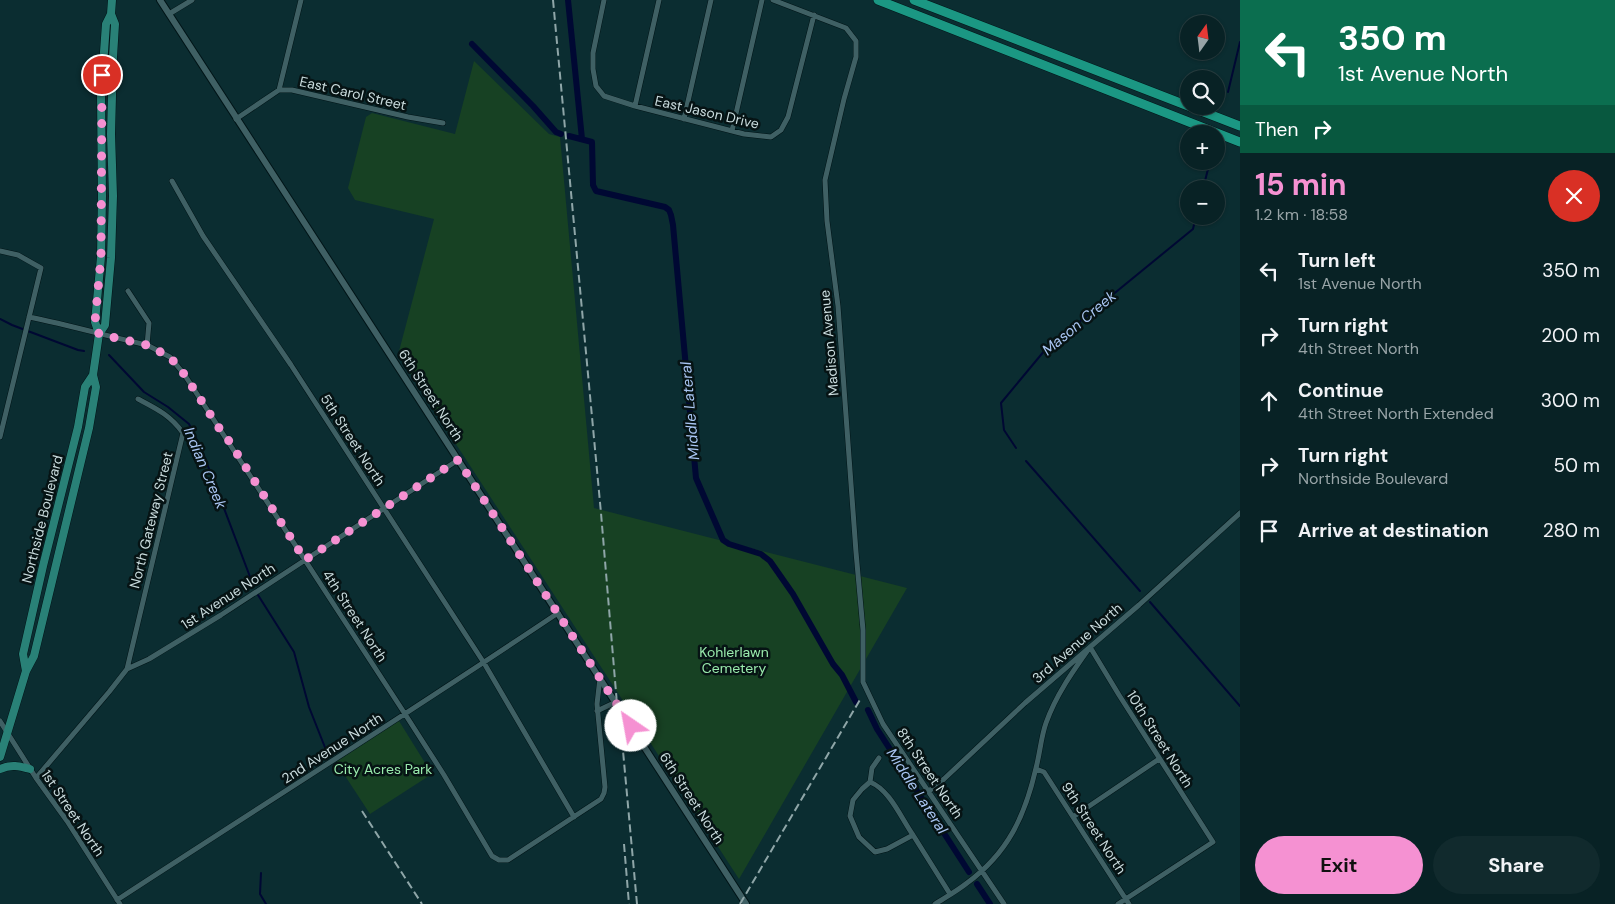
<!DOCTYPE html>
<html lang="en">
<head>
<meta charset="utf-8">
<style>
  :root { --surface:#082225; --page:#112a2d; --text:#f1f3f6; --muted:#98a4a7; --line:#293f42; --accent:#f591d2 }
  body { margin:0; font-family:"DM Sans",sans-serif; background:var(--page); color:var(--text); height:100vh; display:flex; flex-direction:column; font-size:19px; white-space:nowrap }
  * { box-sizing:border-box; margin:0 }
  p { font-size:16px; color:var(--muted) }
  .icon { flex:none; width:28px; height:28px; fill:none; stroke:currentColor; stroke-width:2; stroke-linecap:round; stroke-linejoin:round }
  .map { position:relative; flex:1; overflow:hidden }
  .panel { display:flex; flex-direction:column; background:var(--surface); width:375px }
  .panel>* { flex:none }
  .guide { background:#0b6e4f; color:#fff; overflow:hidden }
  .needle { width:32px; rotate:14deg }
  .tools { position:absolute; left:1180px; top:15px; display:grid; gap:10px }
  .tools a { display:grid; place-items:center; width:45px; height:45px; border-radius:50%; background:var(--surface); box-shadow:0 1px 4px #0004,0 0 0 1px var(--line); font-size:25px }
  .pin { position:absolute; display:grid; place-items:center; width:42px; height:42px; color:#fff; margin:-21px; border:2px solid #fff; border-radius:50%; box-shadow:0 1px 5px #0007 }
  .me { position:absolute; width:55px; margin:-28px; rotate:327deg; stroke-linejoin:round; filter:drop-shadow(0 0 4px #0008) }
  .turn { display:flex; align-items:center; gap:18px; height:105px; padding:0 15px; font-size:22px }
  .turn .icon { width:65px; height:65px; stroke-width:2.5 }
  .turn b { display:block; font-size:35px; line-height:42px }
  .then { display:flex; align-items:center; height:48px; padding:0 15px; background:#0003; gap:10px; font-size:19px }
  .round { display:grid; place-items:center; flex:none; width:52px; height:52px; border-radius:26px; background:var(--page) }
  .summary { display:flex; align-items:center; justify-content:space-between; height:85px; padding:0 15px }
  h1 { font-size:30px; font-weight:700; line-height:38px; color:var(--accent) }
  .cta { display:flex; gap:10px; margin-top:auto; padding:10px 15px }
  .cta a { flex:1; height:58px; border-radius:30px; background:var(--accent); color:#111; font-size:20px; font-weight:700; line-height:58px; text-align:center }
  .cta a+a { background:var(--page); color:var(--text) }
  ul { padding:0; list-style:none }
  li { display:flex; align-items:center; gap:15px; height:65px; padding:0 15px }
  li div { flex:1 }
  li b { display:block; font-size:19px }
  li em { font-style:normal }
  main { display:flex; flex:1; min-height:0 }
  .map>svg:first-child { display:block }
  .green { fill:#174123 }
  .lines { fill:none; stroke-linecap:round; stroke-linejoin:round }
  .stream { stroke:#000833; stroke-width:2 }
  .canal { stroke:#000833; stroke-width:6 }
  .minor-casing { stroke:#001417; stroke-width:6 }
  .tertiary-casing { stroke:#001417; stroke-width:8 }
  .primary-casing { stroke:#001417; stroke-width:9 }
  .motorway-casing { stroke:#001417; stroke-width:10 }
  .minor { stroke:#3f6064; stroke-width:5 }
  .tertiary { stroke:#3f6064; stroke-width:6 }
  .primary { stroke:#298177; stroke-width:8 }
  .motorway { stroke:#1b9783; stroke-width:9 }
  .rail { stroke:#8fa6a8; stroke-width:2; stroke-dasharray:8 4; stroke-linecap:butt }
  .route { stroke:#f591d2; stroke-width:9; stroke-dasharray:0 16.2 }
  .labels { text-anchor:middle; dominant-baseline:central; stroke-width:5; stroke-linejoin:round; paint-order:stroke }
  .street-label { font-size:14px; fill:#c9dbdd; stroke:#061314 }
  .park-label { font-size:14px; fill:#9aebad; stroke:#061314 }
  .water-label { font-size:15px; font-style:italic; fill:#a9c5f2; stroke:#061314 }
</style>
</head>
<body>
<main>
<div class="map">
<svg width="1240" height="904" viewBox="0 0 1240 904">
  <rect width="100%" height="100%" fill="#0b2d31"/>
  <path class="green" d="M474,61l75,73 11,3 34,371 313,80 -168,291 -341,-524 36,-136 -79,-19 -7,-12 18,-71 6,-4 83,21z
    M399,721l33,53 -62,40 -34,-52z"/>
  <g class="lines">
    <path class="stream" d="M1228,92l12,-50
      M1203,189l7,-28
      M0,319l12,6 66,25 6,1
      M109,355l35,37 24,15 21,17 14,29 49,129
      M1016,448l-12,-18 -3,-27 44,-53 148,-121 3,-13
      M1026,461l114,130
      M258,595l36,57 15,55 19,48
      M1150,602l90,104
      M261,873l-1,21 6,10"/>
    <path class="canal" d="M568,0l14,139
      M472,44l61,62 23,26 5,2
      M569,136l23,6 1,43 3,6 69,16 4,3 2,5 2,10 23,253 27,62 6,4 32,10 9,7 23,33 40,70 9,11 14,27
      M868,710l9,19 92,143
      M977,884l13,20"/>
    <defs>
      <path id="minor" d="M604,0l-11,53v16l3,17 8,10 31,10 109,28 27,3 10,-7 7,-13 26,-102
        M773,0l73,28 10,13v16l-12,42 -19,81 2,41 11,85 18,246 7,78v52l20,42 121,180
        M169,14l23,-14
        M279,90l22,-90
        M635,106l24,-106
        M236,119l43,-29h13l116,27 35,6
        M684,119l27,-119
        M732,131l30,-131
        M172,181l31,55 88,129 193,298 90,154
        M0,251l18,4 23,13 -41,169
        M128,291l21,32 -2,22 23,12 14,17 221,340 39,61 48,81 7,4h9l93,-61 3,-6 1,-6 -8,-83 3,-26
        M29,317c40,8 78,19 118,28
        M127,669l56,-236c-13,-18 -26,-24 -45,-34
        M597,711l19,-9
        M0,721l36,57 31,43 53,83
        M1036,769l8,3 85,132
        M36,778l73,-86 18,-23 22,-10 72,-44 237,-155
        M870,782c20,8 31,36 43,53l-26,14 -12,3 -16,-15 -9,-21 3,-16 9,-11z
        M870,782l2,-14 7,-10
        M929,791l15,-12 81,-76 114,-98 101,-92
        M1073,817l86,-58
        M913,835l37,59
        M117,900c147,-96 295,-189 441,-287
        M935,904c11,-7 22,-13 32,-21 41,-30 58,-67 69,-115 4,-15 5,-31 10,-45 10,-28 27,-52 44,-76l29,48 94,147 -95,62"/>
      <path id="tertiary" d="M160,0l586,904"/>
      <path id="primary" d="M99,334l6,-9 6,-67 2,-62 -2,-62 2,-77 2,-33 -4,-10
        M26,671l-3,-17 20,-88 35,-139 7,-40 8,-12
        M0,757l26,-86 8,-15 55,-228 7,-41 -3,-12 6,-41 -4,-12 6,-65 1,-61 -1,-102 5,-70 5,-10 1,-14
        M0,769c11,-5 19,-3 30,0"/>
      <path id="motorway" d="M878,0l362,142
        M914,0l326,126"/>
    </defs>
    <use href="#minor" class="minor-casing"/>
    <use href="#tertiary" class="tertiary-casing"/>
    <use href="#primary" class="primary-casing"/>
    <use href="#motorway" class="motorway-casing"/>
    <use href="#minor" class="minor"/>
    <use href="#tertiary" class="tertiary"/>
    <use href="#primary" class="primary"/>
    <use href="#motorway" class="motorway"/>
    <path class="rail" d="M553,0l48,513 16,191 3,14 17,186
      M362,811l60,93
      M624,844l5,60
      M740,904l121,-206"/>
  </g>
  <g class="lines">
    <path class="route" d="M102,75l-1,182 -6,65 4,12 48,11 23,12 14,17 39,60 6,7 76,119 153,-100 173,266"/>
  </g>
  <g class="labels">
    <g class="street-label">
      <text transform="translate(353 93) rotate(13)">East Carol Street</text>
      <text transform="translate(707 112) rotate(13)">East Jason Drive</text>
      <text transform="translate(829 343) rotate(-95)">Madison Avenue</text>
      <text transform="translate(431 395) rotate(57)">6th Street North</text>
      <text transform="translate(353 440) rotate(57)">5th Street North</text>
      <text transform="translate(42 519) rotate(-76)">Northside Boulevard</text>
      <text transform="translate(151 520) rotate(-76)">North Gateway Street</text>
      <text transform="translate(228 596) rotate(-33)">1st Avenue North</text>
      <text transform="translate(355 616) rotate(57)">4th Street North</text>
      <text transform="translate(1077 643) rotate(-41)">3rd Avenue North</text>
      <text transform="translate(1160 739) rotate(58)">10th Street North</text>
      <text transform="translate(332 748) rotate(-33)">2nd Avenue North</text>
      <text transform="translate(930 773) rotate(56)">8th Street North</text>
      <text transform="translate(692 798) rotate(57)">6th Street North</text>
      <text transform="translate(73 813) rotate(56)">1st Street North</text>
      <text transform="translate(1094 828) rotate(57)">9th Street North</text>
    </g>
    <g class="park-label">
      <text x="734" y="652">Kohlerlawn<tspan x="734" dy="16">Cemetery</tspan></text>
      <text x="383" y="769">City Acres Park</text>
    </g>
    <g class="water-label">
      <text transform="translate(1079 323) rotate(-40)">Mason Creek</text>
      <text transform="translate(690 411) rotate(-95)">Middle Lateral</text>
      <text transform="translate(205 468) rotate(67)">Indian Creek</text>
      <text transform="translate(917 791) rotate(57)">Middle Lateral</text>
    </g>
  </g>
</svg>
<div class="tools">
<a><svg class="needle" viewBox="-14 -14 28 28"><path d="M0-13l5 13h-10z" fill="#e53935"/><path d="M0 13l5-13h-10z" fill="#98a4a7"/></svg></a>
<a><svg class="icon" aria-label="search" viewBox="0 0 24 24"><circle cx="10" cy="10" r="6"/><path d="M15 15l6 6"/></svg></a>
<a>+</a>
<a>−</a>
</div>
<div class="pin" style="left:102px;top:75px;background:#d93025"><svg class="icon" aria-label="arrive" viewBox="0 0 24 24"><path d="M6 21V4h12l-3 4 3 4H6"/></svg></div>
<svg class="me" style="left:631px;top:726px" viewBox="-20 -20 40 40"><circle r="19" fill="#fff"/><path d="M0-13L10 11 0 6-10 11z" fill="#f591d2"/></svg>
</div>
<section class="panel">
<div class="guide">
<div class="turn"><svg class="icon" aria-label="left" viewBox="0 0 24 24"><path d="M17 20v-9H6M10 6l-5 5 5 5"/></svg><div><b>350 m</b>1st Avenue North</div></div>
<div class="then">Then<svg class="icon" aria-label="right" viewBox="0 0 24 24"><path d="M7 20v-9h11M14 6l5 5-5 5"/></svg></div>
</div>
<div class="summary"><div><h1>15 min</h1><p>1.2 km · 18:58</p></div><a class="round" style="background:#d93025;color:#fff"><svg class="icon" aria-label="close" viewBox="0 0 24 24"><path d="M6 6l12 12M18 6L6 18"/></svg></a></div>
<ul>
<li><svg class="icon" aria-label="left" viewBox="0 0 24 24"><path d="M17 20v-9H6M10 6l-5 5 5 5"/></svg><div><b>Turn left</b><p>1st Avenue North</p></div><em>350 m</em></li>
<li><svg class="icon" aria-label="right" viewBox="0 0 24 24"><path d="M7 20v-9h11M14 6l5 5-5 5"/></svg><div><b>Turn right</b><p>4th Street North</p></div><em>200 m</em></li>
<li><svg class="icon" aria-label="ahead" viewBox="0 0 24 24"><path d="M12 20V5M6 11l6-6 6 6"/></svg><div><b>Continue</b><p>4th Street North Extended</p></div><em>300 m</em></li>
<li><svg class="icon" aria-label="right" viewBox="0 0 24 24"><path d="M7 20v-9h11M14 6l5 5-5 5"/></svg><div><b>Turn right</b><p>Northside Boulevard</p></div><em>50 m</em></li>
<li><svg class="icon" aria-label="arrive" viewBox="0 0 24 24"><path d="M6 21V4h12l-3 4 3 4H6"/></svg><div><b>Arrive at destination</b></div><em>280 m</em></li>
</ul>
<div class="cta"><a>Exit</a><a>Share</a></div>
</section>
</main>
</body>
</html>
